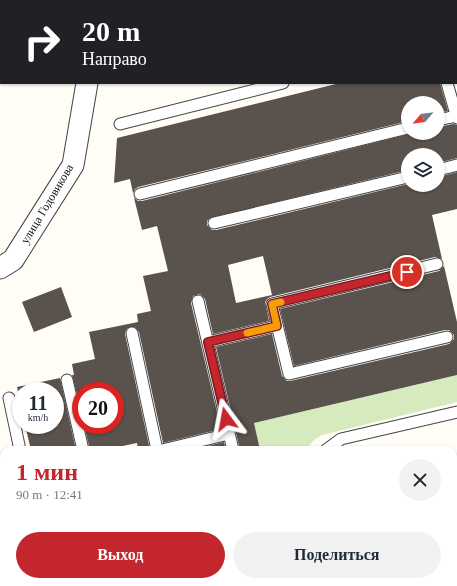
<!DOCTYPE html>
<html lang="ru">
<head>
<meta charset="utf-8">
<style>
  :root { --surface:#fff; --page:#f2f2f3; --text:#1f2937; --muted:#747a83; --accent:#c4262e }
  body { margin:0; font-family:"Times New Roman",serif; background:var(--page); color:var(--text); height:100vh; display:flex; flex-direction:column; font-size:15px; white-space:nowrap }
  * { box-sizing:border-box; margin:0 }
  p { font-size:13px; color:var(--muted) }
  .icon { flex:none; width:22px; height:22px; fill:none; stroke:currentColor; stroke-width:2; stroke-linecap:round; stroke-linejoin:round }
  .map { position:relative; flex:1; overflow:hidden }
  .drawer { position:absolute; left:0px; top:446px; width:457px; height:140px; display:flex; flex-direction:column; background:var(--surface); border-radius:12px 12px 0 0; box-shadow:0 1px 3px #0004 }
  .drawer>* { flex:none }
  .top-card { position:absolute; left:0px; top:0px; width:457px; height:84px; box-shadow:0 1px 3px #0004; background:#202124; color:#fff; overflow:hidden }
  .needle { width:26px; rotate:241deg }
  .controls { position:absolute; left:401px; top:96px; display:grid; gap:8px }
  .controls a { display:grid; place-items:center; width:44px; height:44px; border-radius:50%; background:var(--surface); box-shadow:0 1px 3px #0004; font-size:20px }
  .speed { position:absolute; left:12px; top:382px; display:flex; gap:8px; font-size:20px; font-weight:700; text-align:center }
  .speed>* { display:grid; place-content:center; width:52px; height:52px; border-radius:50%; background:var(--surface); box-shadow:0 1px 3px #0004; line-height:1 }
  .speed small { font-size:10px; font-weight:400 }
  .speed .limit { border:6px solid #d22; background:#fff; color:#111 }
  .pin { position:absolute; display:grid; place-items:center; width:34px; height:34px; color:#fff; margin:-17px; border:2px solid #fff; border-radius:50%; box-shadow:0 1px 4px #0007 }
  .me { position:absolute; width:44px; margin:-22px; rotate:347deg; stroke-linejoin:round; filter:drop-shadow(0 0 3px #0008) }
  .turn { display:flex; align-items:center; gap:14px; height:84px; padding:0 16px; font-size:18px }
  .turn .icon { width:52px; height:52px; stroke-width:2.5 }
  .turn b { display:block; font-size:28px; line-height:34px }
  .round { display:grid; place-items:center; flex:none; width:42px; height:42px; border-radius:21px; background:var(--page) }
  .overview { display:flex; align-items:center; justify-content:space-between; height:68px; padding:0 16px }
  h1 { font-size:24px; font-weight:700; line-height:30px; color:var(--accent) }
  .button { display:flex; gap:8px; margin-top:auto; padding:8px 16px }
  .button a { flex:1; height:46px; border-radius:24px; background:var(--accent); color:#fff; font-size:16px; font-weight:700; line-height:46px; text-align:center }
  .button a+a { background:var(--page); color:var(--text) }
  .map>svg:first-child { display:block }
  .green { fill:#d5ebbd }
  .building { fill:#5a524d; fill-rule:evenodd }
  .lines { fill:none; stroke-linecap:round; stroke-linejoin:round }
  .lane-casing { stroke:#444; stroke-width:13 }
  .street-casing { stroke:#444; stroke-width:23 }
  .lane { stroke:#fff; stroke-width:11 }
  .street { stroke:#fff; stroke-width:21 }
  .route-casing { stroke:#7f191e; stroke-width:10 }
  .route { stroke:#c4262e; stroke-width:7 }
  .slow { stroke:#f59e0b; stroke-width:7 }
  .labels { text-anchor:middle; dominant-baseline:central; stroke-width:4; stroke-linejoin:round; paint-order:stroke }
  .street-label { font-size:12px; fill:#111; stroke:#fff }
</style>
</head>
<body>
<div class="map">
<svg width="457" height="586" viewBox="0 0 457 586">
  <rect width="100%" height="100%" fill="#fffdf5"/>
  <path class="green" d="M457,375v27l-135,33 -7,4 -10,11h-45l-6,-27z
    M291,582h35v4h-34z"/>
  <path class="building" d="M340,83h100l8,28 -10,2v-10h-30v18l-270,66 -3,2 -2,4 -3,-14 -16,4 3,-45z
    M453,124l4,1v33l-19,5v-8h-30v15l-198,48 -3,3v4l5,5h4l192,-46 30,1v-8l19,-5v37l-25,6 10,44 -7,-2 -165,40 -3,2 -2,3 4,19 -56,13 -8,-35 -5,-5 -7,2 -2,7 30,126 -58,14 -24,-111 -4,-5 -7,1 -2,2 -1,4 25,116h-12l-1,-7 -34,7h-13l-6,-25h31v-34h-34v19l-9,-35h2l-2,-11 23,-5 -6,-27 49,-10 -1,-8 14,-3 -8,-35 25,-5 -11,-45 -15,4 -8,-32 4,3h4l271,-68h25v-6zM263,256l9,39 -36,8 -8,-38z
    M444,266l13,56v53l-203,48 6,27h-20l-24,-103 56,-13 10,42 5,5h3l159,-37 5,-5v-4l-5,-5h-4l-151,36 -14,-57 159,-38z
    M61,287l11,30 -38,15 -12,-30z
    M60,378l16,72h-45l-6,-25h30v-34h-34v14l-4,-18z
    M224,442l2,8h-34z"/>
  <g class="lines">
    <defs>
      <path id="lane" d="M308,1l5,-1
        M427,1v-1
        M456,37l1,-1
        M447,83l10,35
        M438,120l18,-4
        M120,124l163,-41
        M438,170l19,-5
        M140,194l268,-66
        M214,223l194,-46
        M437,264l-165,40 17,70 158,-37
        M198,301l35,149
        M132,333l25,117
        M208,342l69,-16
        M67,380l16,70
        M9,398l11,52
        M162,450l67,-16
        M326,450l15,-11 116,-27
        M46,582l1,4
        M199,582l1,4
        M264,582l1,4
        M334,582l1,4
        M115,585l11,-3"/>
      <path id="street" d="M97,0v1
        M0,268l13,-8 60,-95 14,-82"/>
    </defs>
    <use href="#lane" class="lane-casing"/>
    <use href="#street" class="street-casing"/>
    <use href="#lane" class="lane"/>
    <use href="#street" class="street"/>
  </g>
  <g class="lines">
    <defs>
      <path id="route" d="M226,419l-18,-77 69,-16 -5,-22 135,-32"/>
    </defs>
    <use href="#route" class="route-casing"/>
    <use href="#route" class="route"/>
    <path class="slow" d="M247,333l30,-7 -5,-22 9,-2"/>
  </g>
  <g class="labels">
    <g class="street-label">
      <text transform="translate(47 204) rotate(-59)">улица Годовикова</text>
    </g>
  </g>
</svg>
<div class="controls">
<a><svg class="needle" viewBox="-14 -14 28 28"><path d="M0-13l5 13h-10z" fill="#e53935"/><path d="M0 13l5-13h-10z" fill="#747a83"/></svg></a>
<a><svg class="icon" aria-label="layers" viewBox="0 0 24 24"><path d="M12 4l9 5-9 5-9-5zM3 14l9 5 9-5"/></svg></a>
</div>
<div class="speed"><div>11<small>km/h</small></div><div class="limit">20</div></div>
<div class="pin" style="left:407px;top:272px;background:#d93025"><svg class="icon" aria-label="arrive" viewBox="0 0 24 24"><path d="M6 21V4h12l-3 4 3 4H6"/></svg></div>
<svg class="me" style="left:226px;top:419px" viewBox="-20 -20 40 40"><path d="M0-17L14 15 0 8-14 15z" fill="#c4262e" stroke="#fff" stroke-width="4"/></svg>
<div class="top-card">
<div class="turn"><svg class="icon" aria-label="right" viewBox="0 0 24 24"><path d="M7 20v-9h11M14 6l5 5-5 5"/></svg><div><b>20 m</b>Направо</div></div>
</div>
<section class="drawer">
<div class="overview"><div><h1>1 мин</h1><p>90 m · 12:41</p></div><a class="round"><svg class="icon" aria-label="close" viewBox="0 0 24 24"><path d="M6 6l12 12M18 6L6 18"/></svg></a></div>
<div class="button"><a>Выход</a><a>Поделиться</a></div>
</section>
</div>
</body>
</html>
